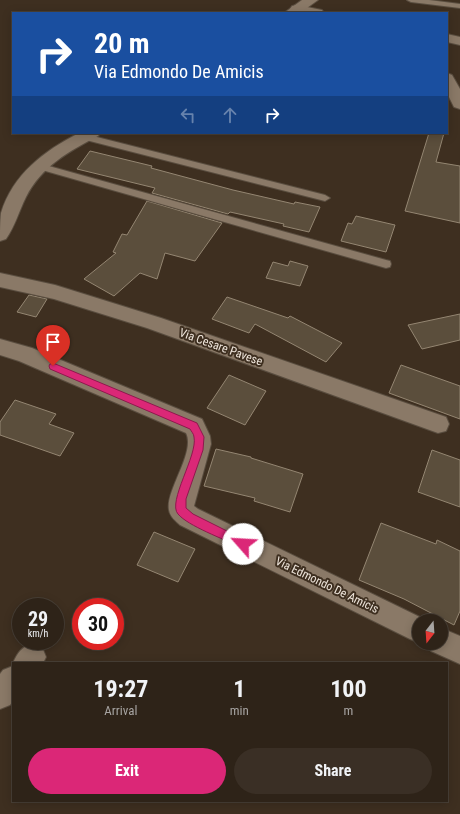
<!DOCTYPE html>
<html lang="en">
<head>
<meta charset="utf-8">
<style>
  :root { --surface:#2e2318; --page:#3a2f25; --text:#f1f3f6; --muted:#a7a4a2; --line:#494037; --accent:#db2777 }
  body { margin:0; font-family:"Roboto Condensed",sans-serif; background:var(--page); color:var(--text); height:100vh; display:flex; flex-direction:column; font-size:15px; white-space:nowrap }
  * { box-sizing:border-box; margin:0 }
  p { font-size:13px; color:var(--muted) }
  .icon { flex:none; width:22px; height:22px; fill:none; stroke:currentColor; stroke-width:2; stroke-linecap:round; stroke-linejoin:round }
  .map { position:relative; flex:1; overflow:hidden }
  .panel { position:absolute; left:12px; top:662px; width:436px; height:140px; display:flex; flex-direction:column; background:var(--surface); border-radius:0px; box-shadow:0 2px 10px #0003,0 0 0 1px var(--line) }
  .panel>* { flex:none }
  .guide { position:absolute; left:12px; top:12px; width:436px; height:122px; border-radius:0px; box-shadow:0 2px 10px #0003,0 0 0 1px var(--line); background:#1a4fa0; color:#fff; overflow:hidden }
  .needle { width:26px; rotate:197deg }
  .buttons { position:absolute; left:412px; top:614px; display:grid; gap:8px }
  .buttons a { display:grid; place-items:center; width:36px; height:36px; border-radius:50%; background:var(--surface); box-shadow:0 2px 10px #0003,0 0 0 1px var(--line); font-size:20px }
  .speed { position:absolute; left:12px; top:598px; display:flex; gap:8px; font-size:20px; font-weight:700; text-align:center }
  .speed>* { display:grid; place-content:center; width:52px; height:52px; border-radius:50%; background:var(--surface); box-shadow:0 2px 10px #0003,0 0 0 1px var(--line); line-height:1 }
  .speed small { font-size:10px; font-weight:400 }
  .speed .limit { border:6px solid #d22; background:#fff; color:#111 }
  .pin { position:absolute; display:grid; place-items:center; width:34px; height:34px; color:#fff; margin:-41px -17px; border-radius:50% 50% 50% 0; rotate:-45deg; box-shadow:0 0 4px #0007 }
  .pin .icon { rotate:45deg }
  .me { position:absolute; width:44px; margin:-22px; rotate:296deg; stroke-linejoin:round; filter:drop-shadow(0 0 3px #0008) }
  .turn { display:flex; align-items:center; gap:14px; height:84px; padding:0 16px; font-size:18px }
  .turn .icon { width:52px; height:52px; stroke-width:2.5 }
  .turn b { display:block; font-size:28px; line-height:34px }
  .lanes { display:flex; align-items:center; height:38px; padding:0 16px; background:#0003; justify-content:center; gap:20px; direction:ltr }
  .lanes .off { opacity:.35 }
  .eta { display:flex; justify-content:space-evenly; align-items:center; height:68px; text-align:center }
  .eta b { font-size:24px; font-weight:700; line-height:28px }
  .cta { display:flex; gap:8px; margin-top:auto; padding:8px 16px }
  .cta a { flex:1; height:46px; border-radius:24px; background:var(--accent); color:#fff; font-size:16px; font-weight:700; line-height:46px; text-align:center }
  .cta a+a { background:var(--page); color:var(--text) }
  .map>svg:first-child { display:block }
  .building { fill:#5b4e3c; stroke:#948672 }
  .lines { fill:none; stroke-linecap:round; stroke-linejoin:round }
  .service-casing { stroke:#594d3f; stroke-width:2 }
  .minor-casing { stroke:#594d3f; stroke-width:2 }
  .secondary-casing { stroke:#594d3f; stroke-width:2 }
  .service { fill:#8a7967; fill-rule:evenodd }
  .minor { fill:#8a7967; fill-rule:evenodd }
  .secondary { fill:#8a7967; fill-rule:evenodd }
  .route { fill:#db2777; stroke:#8e194d }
  .labels { text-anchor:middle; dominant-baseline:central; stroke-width:4; stroke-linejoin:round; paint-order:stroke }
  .street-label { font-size:12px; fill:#f0e7dd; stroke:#3e2f20 }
</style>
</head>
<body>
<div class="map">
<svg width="460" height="814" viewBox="0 0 460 814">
  <rect width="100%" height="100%" fill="#3e2f20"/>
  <path class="building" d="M429,133h15l-8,29 24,4v57l-55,-12z
    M90,151l62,15 -1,2 82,22 61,14 1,-2 25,5 -11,25 -26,-6 1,-2 -54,-12 -2,2 -76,-21 3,-5 -78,-19z
    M147,201l75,22 -27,38 -30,-8 -8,26 -17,-6 -26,23 -30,-17 32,-26 -3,-1 9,-18 5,1z
    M356,216l39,9 -9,27 -45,-11 7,-18 4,1z
    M290,261l18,5 -8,20 -34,-8 7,-16 15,4z
    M29,295l18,4 -11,18 -19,-5z
    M227,297l61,21 2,-2 52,27 -16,19 -71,-38 -6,9 -37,-14z
    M460,314v26l-38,9 -14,-24z
    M401,365l59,21v33l-71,-26z
    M229,375l37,16 -21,34 -38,-17z
    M15,400l41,14 -7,10 25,9 -14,23 -60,-21v-13z
    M216,449l35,8v1l52,16 -13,38 -36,-11 1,-3 -51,-12z
    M432,450l28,10v47l-42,-15z
    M381,523l55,21 1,-4 23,11v60l-6,14 -50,-26 -45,-19z
    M154,532l41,17 -17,33 -41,-17z"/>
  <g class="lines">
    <defs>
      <path id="service" d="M407,0h22l31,4v4l-49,-6z
        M85,134l240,61 5,3 -5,3 -243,-62 -1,-2z
        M38,163l348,97 4,1 1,3 -1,3 -4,1 -351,-100 -2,-2z"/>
      <path id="minor" d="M297,5l25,5 2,3 -32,-1 -2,-3 2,-3z
        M447,34l13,3v8l-13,-3z
        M447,73l5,2 8,14v20l-6,-2 -7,-14z
        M0,273l55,12 106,33 285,99 3,7 -3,7 -8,2 -291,-105 -93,-29 -54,-12z
        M0,339l32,9 170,71 8,17 1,8 -17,62 4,3 230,112h-9l1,22 -10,-4 -230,-114c-4,-4 -10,-8 -11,-15 -4,-19 27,-58 17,-77l-167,-72 -19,-6z
        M441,628l19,8v28l-29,-13 -3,-8h13z
        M32,643l10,4 4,10 -3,6h-30c5,-11 8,-15 19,-20z
        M13,666v35l-3,4 -10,4v-35l3,-4z"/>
      <path id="secondary" d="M302,0h16l-18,13h-16z
        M79,133h21l-2,3c-29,15 -57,31 -72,61 -7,14 -11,29 -20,42l-6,2c0,-8 0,-20 1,-28 12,-39 43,-62 78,-80z"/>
    </defs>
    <use href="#service" class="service-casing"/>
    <use href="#minor" class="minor-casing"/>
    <use href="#secondary" class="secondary-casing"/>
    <use href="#service" class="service"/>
    <use href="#minor" class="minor"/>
    <use href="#secondary" class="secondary"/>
  </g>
  <path class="route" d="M53,363l144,60 7,14 -1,13 -17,49v9l7,6 54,27 1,3 -1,3 -4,2 -3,-2c-16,-8 -52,-21 -62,-33 -11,-12 20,-59 16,-77 0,-3 -3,-6 -4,-8l-140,-60 -1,-3 1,-2z"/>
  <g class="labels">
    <g class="street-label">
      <text transform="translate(221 347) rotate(20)">Via Cesare Pavese</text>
      <text transform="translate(327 585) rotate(26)">Via Edmondo De Amicis</text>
    </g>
  </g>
</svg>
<div class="buttons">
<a><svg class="needle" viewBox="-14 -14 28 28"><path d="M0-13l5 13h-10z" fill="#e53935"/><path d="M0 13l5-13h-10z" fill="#a7a4a2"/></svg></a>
</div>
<div class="speed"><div>29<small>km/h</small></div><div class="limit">30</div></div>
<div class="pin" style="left:53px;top:366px;background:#d93025"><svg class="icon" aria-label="arrive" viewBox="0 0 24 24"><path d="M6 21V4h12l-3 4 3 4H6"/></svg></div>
<svg class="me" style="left:243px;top:544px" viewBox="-20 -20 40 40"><circle r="19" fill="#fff"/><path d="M0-13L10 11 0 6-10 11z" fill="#db2777"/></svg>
<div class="guide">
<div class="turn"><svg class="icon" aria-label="right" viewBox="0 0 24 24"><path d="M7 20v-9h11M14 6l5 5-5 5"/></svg><div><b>20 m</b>Via Edmondo De Amicis</div></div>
<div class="lanes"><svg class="icon off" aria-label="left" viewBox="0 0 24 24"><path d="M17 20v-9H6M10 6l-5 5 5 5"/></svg><svg class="icon off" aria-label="ahead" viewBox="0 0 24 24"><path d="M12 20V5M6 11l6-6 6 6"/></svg><svg class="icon" aria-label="right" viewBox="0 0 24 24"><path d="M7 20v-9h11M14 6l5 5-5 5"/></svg></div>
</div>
<section class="panel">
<div class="eta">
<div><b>19:27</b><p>Arrival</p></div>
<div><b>1</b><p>min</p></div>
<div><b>100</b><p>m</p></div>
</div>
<div class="cta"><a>Exit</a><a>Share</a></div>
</section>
</div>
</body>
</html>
